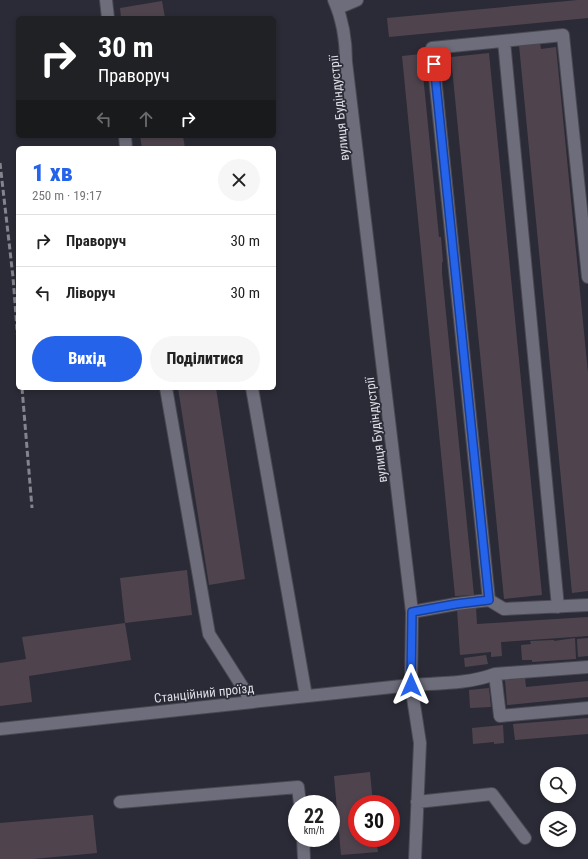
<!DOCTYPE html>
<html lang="uk">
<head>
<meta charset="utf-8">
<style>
  :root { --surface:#fff; --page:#f6f6f6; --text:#222; --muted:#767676; --line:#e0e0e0; --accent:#2563eb }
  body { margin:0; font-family:"Roboto Condensed",sans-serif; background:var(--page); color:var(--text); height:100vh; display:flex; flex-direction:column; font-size:15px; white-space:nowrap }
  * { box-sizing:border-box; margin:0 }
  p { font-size:13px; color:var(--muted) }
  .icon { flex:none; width:22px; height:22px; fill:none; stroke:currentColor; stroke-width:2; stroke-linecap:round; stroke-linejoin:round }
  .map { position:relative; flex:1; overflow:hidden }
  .details { position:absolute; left:16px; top:146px; width:260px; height:244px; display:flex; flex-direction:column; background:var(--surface); border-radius:6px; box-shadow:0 2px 6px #0003 }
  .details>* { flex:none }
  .hud { position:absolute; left:16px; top:16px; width:260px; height:122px; border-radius:6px; box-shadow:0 2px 6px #0003; background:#202124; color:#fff; overflow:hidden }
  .buttons { position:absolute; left:540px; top:767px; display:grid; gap:8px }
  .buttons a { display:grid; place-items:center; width:36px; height:36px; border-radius:50%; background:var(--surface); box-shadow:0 2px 6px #0003; font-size:20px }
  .speed { position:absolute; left:288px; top:795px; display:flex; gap:8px; font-size:20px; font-weight:700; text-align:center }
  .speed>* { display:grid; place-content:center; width:52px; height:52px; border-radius:50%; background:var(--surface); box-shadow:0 2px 6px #0003; line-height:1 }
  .speed small { font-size:10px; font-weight:400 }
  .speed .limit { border:6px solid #d22; background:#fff; color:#111 }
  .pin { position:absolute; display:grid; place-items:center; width:34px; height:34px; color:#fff; margin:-17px; border-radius:8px; box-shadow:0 2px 6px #0006 }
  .me { position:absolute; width:44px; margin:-22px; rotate:0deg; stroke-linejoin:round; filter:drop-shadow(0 0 3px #0008) }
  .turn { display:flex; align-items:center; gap:14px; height:84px; padding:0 16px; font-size:18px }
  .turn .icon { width:52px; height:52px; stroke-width:2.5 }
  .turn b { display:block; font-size:28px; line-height:34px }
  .lanes { display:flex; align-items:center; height:38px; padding:0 16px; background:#0003; justify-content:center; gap:20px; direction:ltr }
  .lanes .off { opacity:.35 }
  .round { display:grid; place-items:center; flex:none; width:42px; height:42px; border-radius:21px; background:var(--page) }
  .summary { display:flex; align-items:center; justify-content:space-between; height:68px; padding:0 16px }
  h1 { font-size:24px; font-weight:800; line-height:30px; color:var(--accent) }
  .button { display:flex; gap:8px; margin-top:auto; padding:8px 16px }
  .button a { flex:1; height:46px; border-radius:24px; background:var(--accent); color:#fff; font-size:16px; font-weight:800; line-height:46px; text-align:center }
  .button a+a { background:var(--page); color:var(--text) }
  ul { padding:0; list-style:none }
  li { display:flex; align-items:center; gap:12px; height:52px; padding:0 16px; border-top:1px solid var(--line) }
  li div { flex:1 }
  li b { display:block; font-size:15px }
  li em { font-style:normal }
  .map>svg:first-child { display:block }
  .building { fill:#4f444e }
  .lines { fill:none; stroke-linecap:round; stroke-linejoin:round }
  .minor-casing { stroke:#494852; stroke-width:14 }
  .minor { stroke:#6e6d7b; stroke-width:12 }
  .rail { stroke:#84848e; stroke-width:3; stroke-dasharray:6 3; stroke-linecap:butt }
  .route-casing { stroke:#184099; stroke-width:10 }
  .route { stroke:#2563eb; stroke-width:7 }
  .labels { text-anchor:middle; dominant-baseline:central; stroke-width:3.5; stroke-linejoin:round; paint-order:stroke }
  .street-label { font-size:13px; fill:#dedee6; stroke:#2b2b37 }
</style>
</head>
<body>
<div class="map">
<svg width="588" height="859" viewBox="0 0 588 859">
  <rect width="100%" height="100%" fill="#2b2b37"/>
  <path class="building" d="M578,0h10v18l-199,19 -2,-19z
    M162,1l3,17h-44l-1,-10z
    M540,43l1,6 15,-2 32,326v218l-16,2 -53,-548z
    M489,53l53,542 -38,4 -53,-542z
    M421,54l17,173 1,10h2l2,25h-1v11l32,322 -19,1 -53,-540z
    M140,136h43l2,12h-43z
    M178,388h38l29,191 -36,6z
    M187,570l5,45 -67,8 -5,-45z
    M476,607l1,17 111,-7v19l-87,6 1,14 -11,1v-5l-31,3 -3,-46z
    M125,623l6,37 -102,16 3,26 -32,4v-43l26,-4 -4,-22z
    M575,638l1,21 -44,3v-2h-10l-1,-15 10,-1 -1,-3 24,-1v1z
    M588,638v18l-10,1 -1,-18z
    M486,655l2,9 -23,3 -1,-9z
    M525,678l1,9 62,-6v16l-81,8 -2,-25z
    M489,688l2,19 -21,1 -1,-18z
    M588,718v16l-73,6 -2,-16z
    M503,725l1,18 -10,1v-2l-21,2 -1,-16z
    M370,772l3,32h-16v34h19l2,14 -37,3 -7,-79z
    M93,815l4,38 -64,6h-33v-36z"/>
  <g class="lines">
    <defs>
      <path id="minor" d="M106,0l2,18
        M334,0c9,20 12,40 12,62l66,550 -1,73 9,58 -5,116
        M338,8l19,-8
        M504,41l54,566
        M125,136l1,12
        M588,277l-25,-242 -131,13 57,552 15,9 84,-4
        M166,388l43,246 43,68
        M252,388l54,308
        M412,612l44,-8 33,-4
        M495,674l5,42 88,-8
        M0,729l411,-44c29,-2 57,-1 84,-11l93,-7
        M120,802l178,-15 2,17
        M417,802l75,-8 33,44
        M303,838l1,21"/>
    </defs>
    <use href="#minor" class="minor-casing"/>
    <use href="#minor" class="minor"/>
    <path class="rail" d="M0,163l13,114 5,65
      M22,388l10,120"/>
  </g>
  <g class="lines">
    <defs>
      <path id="route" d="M411,685l1,-73 44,-8 33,-4 -55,-536"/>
    </defs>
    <use href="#route" class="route-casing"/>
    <use href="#route" class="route"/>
  </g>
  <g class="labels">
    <g class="street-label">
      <text transform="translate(339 108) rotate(-96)">вулиця Будіндустрії</text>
      <text transform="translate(376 430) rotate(-97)">вулиця Будіндустрії</text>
      <text transform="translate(204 693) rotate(-6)">Станційний проїзд</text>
    </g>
  </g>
</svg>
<div class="buttons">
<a><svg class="icon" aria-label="search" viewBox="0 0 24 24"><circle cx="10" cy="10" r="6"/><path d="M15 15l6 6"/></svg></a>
<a><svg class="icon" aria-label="layers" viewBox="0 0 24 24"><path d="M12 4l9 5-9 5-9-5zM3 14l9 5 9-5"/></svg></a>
</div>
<div class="speed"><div>22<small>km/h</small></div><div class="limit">30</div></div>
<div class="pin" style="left:434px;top:64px;background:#d93025"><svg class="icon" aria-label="arrive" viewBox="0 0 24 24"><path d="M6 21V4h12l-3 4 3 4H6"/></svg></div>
<svg class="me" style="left:411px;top:685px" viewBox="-20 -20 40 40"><path d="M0-17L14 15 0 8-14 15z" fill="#2563eb" stroke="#fff" stroke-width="4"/></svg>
<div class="hud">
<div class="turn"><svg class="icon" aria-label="right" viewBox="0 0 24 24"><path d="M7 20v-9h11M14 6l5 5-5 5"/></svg><div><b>30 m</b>Праворуч</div></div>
<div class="lanes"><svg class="icon off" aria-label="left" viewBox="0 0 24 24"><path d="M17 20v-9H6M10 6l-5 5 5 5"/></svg><svg class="icon off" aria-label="ahead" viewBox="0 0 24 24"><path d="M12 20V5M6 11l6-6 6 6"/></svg><svg class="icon" aria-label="right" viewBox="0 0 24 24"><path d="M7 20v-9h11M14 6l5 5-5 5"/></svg></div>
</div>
<section class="details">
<div class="summary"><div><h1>1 хв</h1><p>250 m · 19:17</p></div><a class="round"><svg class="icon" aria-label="close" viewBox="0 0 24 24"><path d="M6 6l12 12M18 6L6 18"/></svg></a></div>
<ul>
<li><svg class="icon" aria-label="right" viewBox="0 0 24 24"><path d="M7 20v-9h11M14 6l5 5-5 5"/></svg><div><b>Праворуч</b></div><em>30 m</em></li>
<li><svg class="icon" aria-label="left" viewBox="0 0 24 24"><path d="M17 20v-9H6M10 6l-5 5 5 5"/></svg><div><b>Ліворуч</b></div><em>30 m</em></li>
</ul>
<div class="button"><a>Вихід</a><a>Поділитися</a></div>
</section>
</div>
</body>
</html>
